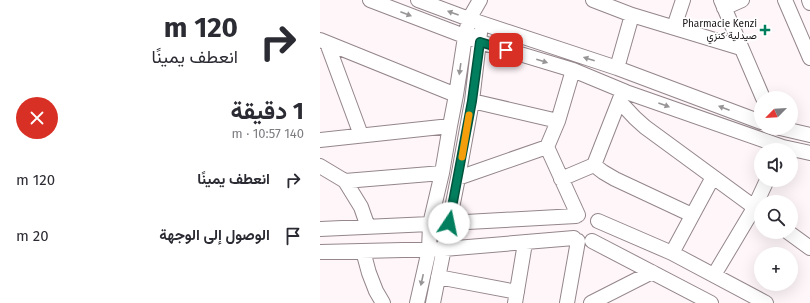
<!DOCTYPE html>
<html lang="ar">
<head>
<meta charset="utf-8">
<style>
  :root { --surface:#fff; --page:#f2f2f3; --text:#2b2b33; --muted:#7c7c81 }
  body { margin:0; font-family:"Fira Sans",Vazirmatn,sans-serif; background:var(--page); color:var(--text); direction:rtl; height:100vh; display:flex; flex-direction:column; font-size:15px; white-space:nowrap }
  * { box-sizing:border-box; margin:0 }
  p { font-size:13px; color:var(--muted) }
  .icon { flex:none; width:22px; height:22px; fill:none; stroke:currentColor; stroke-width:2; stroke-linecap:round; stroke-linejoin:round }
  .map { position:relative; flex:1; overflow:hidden; direction:ltr }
  .side { display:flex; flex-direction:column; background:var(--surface); width:320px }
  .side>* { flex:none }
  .banner { background:#fff; color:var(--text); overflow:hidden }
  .needle { width:26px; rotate:246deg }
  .buttons { position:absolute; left:434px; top:91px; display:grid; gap:8px }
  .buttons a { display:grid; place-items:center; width:44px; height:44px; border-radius:50%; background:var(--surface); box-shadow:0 4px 16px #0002; font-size:20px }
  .pin { position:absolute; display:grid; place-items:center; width:34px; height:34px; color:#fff; margin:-17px; border-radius:8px; box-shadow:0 2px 6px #0006 }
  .me { position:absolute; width:44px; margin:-22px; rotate:11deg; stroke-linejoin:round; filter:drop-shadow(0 0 3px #0008) }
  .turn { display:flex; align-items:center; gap:14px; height:84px; padding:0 16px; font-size:18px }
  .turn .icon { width:52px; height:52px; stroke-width:2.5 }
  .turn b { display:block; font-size:28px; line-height:34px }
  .round { display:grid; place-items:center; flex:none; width:42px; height:42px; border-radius:21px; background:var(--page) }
  .summary { display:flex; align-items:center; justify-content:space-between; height:68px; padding:0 16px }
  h1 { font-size:24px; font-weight:700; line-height:30px }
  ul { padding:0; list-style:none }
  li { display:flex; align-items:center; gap:12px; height:56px; padding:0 16px }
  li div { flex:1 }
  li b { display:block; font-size:15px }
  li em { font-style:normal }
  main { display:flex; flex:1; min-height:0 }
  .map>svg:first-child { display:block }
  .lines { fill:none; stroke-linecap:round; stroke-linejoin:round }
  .minor-casing { stroke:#94868b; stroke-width:16 }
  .minor { stroke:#fff; stroke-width:14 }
  .oneway { fill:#979596 }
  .route-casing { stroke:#01523c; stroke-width:10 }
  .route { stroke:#017e5d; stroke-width:7 }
  .slow { stroke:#f59e0b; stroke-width:7 }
  .poi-dot { fill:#017e5d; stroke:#fff; stroke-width:1.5 }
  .labels { text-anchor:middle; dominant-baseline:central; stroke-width:3.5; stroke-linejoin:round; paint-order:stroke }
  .poi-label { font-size:10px; fill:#181315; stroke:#fff; text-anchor:end }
</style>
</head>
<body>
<main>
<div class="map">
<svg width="490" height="303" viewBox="0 0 490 303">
  <rect width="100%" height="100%" fill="#fff6f9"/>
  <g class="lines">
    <defs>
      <path id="minor" d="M50,0l110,42 93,28 53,22 157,55 27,6
        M98,0l51,19 148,49 144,54
        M273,0l39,15 -15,53
        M401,0l42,98
        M465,0l25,58
        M489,0l1,3
        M404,8l18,-8
        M312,15l109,33
        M354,27l9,-27
        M0,40l136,55
        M7,43l34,92
        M303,91l-29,74 9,7 12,7 77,36
        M152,101l86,20
        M299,101l16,17 10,9 116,85
        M460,128l30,7
        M0,140l130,-14
        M227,147l11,-26 15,-51
        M0,166l25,15 16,26 7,20
        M138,178l89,-31 31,68
        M241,179l33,-14
        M25,181l97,-8
        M278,221l74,32 94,50
        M0,229l110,-5 146,-8
        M468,232l22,16
        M272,241l119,62
        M43,251l6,22 7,18 7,12
        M0,252l124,-3 130,-11
        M352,253l41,-76
        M394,275l40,-67 13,-28
        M118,277l79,15
        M97,303l12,-53 1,-26 12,-51 8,-47 6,-31 9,-58 4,-18 11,-19
        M113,303l25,-125 14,-77 8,-68
        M195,303l10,-60
        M247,303l11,-62
        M271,303l61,-31"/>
    </defs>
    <use href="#minor" class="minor-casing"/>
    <use href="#minor" class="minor"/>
  </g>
  <defs><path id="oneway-solid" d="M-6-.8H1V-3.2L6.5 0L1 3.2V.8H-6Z"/></defs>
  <g class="oneway">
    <use href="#oneway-solid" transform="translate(133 13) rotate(-160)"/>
    <use href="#oneway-solid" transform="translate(86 14) rotate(21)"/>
    <use href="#oneway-solid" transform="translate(269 59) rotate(-162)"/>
    <use href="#oneway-solid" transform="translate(222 61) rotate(17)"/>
    <use href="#oneway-solid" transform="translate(140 69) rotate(98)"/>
    <use href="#oneway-solid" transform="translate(344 105) rotate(20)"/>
    <use href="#oneway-solid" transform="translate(404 108) rotate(-159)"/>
    <use href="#oneway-solid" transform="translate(102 280) rotate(102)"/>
  </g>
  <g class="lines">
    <defs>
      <path id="route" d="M129,223l23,-122 8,-59 26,8"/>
    </defs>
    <use href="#route" class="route-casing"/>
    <use href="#route" class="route"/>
    <path class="slow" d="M142,157l7,-42"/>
  </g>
  <path class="poi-dot" d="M443 24h4v4h4v4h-4v4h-4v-4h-4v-4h4z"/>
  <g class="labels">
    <g class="poi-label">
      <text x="437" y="24">Pharmacie Kenzi<tspan x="437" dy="12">صيدلية كنزي</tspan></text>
    </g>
  </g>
</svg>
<div class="buttons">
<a><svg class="needle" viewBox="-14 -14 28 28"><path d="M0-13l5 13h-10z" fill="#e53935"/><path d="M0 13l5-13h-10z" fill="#7c7c81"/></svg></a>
<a><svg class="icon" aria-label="sound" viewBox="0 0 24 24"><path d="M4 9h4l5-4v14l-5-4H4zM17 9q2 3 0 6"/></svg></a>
<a><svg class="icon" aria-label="search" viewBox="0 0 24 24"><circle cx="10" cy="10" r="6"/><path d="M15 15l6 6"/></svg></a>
<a>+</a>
</div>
<div class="pin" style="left:186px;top:50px;background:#d93025"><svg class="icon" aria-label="arrive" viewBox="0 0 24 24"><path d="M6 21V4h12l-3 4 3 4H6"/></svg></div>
<svg class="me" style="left:129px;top:223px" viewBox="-20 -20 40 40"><circle r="19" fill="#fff"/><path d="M0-13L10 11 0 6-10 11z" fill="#017e5d"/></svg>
</div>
<section class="side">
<div class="banner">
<div class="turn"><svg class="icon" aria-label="right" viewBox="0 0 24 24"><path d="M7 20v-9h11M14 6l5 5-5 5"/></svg><div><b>120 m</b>انعطف يمينًا</div></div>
</div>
<div class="summary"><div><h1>1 دقيقة</h1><p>140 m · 10:57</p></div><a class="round" style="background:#d93025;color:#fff"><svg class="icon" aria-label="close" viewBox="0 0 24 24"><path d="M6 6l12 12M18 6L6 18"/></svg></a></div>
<ul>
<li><svg class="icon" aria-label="right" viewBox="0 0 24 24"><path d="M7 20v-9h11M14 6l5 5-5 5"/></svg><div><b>انعطف يمينًا</b></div><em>120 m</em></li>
<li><svg class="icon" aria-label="arrive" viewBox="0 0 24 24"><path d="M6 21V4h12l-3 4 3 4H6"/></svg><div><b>الوصول إلى الوجهة</b></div><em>20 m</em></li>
</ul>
</section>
</main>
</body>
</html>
